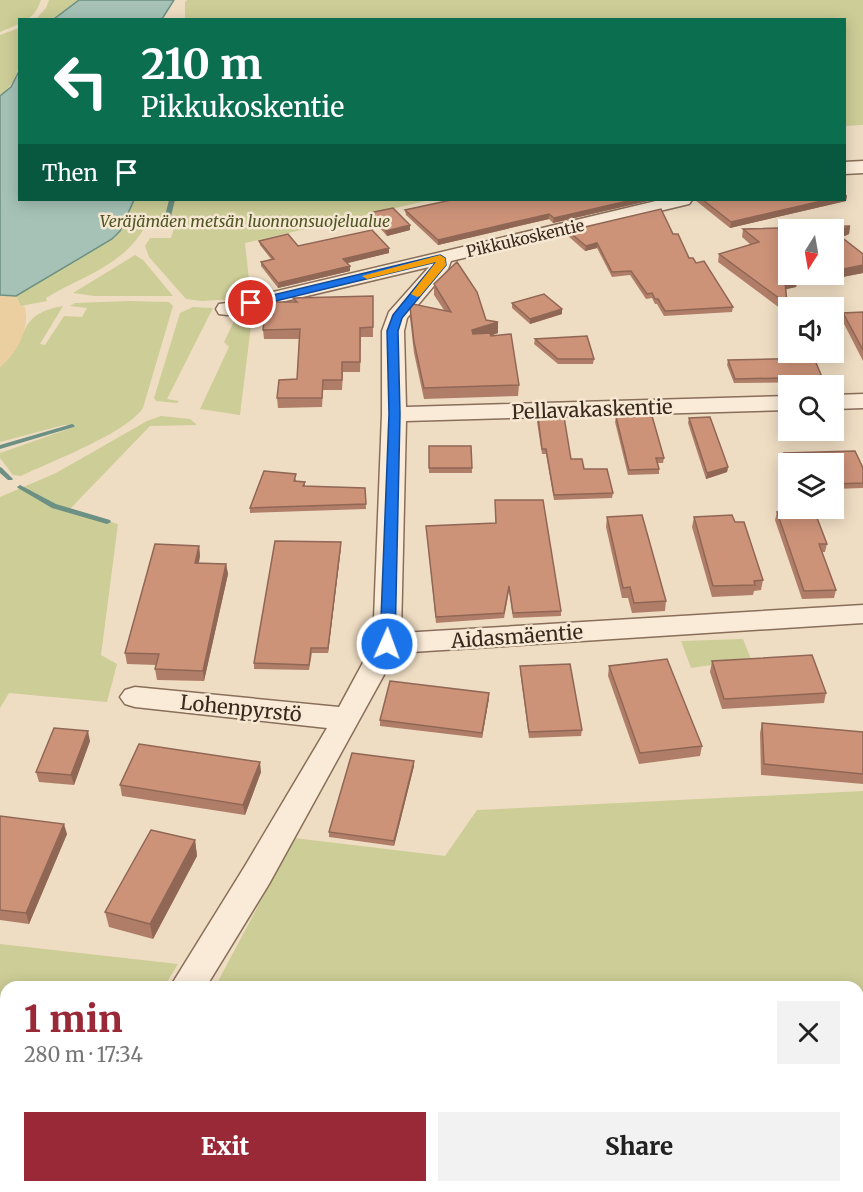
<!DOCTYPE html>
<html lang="en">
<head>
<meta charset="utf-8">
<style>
  :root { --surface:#fff; --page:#f2f2f2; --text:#222; --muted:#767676; --accent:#992936 }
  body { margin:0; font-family:Merriweather,serif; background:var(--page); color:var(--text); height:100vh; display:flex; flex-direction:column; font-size:22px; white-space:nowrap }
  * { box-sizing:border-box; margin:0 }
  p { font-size:20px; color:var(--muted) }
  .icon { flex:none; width:33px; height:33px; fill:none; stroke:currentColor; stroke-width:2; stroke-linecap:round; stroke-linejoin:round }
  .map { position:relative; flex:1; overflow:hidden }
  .panel { position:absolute; left:0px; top:981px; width:864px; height:212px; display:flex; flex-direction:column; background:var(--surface); border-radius:18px 18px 0 0; box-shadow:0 3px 15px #0003 }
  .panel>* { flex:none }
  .hud { position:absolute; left:18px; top:18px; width:828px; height:183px; border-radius:0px; box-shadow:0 3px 15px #0003; background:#0b6e4f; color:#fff; overflow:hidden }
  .needle { width:39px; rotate:191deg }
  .controls { position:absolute; left:778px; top:219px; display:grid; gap:12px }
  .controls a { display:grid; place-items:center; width:66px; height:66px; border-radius:0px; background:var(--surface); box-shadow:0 3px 15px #0003; font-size:30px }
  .pin { position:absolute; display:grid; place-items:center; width:51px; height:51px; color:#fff; margin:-26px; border:3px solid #fff; border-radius:50%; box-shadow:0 2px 6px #0007 }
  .me { position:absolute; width:66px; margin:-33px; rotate:2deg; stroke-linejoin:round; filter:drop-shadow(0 0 4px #0008) }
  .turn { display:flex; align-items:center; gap:21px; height:126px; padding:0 24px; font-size:27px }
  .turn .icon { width:78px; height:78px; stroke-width:2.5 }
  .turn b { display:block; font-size:42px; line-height:51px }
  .then { display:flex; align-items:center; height:57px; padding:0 24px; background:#0003; gap:12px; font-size:22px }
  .round { display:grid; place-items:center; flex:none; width:63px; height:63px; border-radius:0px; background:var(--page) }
  .overview { display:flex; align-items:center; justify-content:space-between; height:102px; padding:0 24px }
  h1 { font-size:36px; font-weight:800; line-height:45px; color:var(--accent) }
  .cta { display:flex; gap:12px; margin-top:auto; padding:12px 24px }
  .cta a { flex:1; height:69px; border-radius:0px; background:var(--accent); color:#fff; font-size:24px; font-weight:800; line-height:69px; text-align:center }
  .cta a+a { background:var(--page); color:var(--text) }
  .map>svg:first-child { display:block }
  .green { fill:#cdcd97 }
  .sand { fill:#ebcfa0 }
  .water { fill:#a6c2b6; stroke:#6c9083; stroke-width:1.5 }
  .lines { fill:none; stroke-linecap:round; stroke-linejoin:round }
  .stream { fill:#6c9083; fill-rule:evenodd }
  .minor-casing { stroke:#896e5a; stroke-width:3 }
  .minor { fill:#f9ebd7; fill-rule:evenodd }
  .wall { fill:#b07e68 }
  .shaded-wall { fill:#906755 }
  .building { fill:#cd9379; stroke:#906755; stroke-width:1.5 }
  .route { fill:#1a73e8; stroke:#114b97; stroke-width:1.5 }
  .slow { fill:#f59e0b }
  .labels { text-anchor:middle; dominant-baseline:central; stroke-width:5; stroke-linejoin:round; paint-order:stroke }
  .far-park-label { font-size:16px; font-style:italic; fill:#4f5624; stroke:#f6e8d3 }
  .far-street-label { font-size:16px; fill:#39281e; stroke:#f6e8d3 }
  .street-label { font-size:20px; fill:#39281e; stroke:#f6e8d3 }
</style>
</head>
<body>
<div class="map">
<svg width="863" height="1192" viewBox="0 0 863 1192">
  <rect width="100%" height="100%" fill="#efddc3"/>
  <path class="green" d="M0,0h41c-4,11 -9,20 -21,20l-1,4 -19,8z
    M49,0h30l-25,19h-18l10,-11z
    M187,0h676v125l-18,1 -1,-106 -659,-1v-17z
    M19,28c0,30 5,48 -19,68v-61z
    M134,200h296l-185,43 6,55 -49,3 -16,-2 -37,-42 -4,-11 5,-8h21l4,-13 -27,-4c-21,44 -64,54 -102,77l1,3 -26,5 -5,-10 8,-7 88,-50 8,-8z
    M135,255l8,5 30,36h-79l-21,-3z
    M129,301l40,1 4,4 -30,102c-18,26 -91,53 -122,68l-8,-1 -13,-17v-5l74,-26 2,-2h-12l-64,17v-75c33,-27 12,-52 63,-61l-23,38 5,1 19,-29 18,1 5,-9 -17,-2 5,-3z
    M193,307l20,1 -46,91 12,2 -2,2 -21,-2 -2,-3 26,-85z
    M253,309l-13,106 -40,-6 29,-62 -5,-5 14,-29z
    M161,416l29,3 7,6 -47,1 -80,83 48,15 -17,131 16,9 -10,38 -98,-9 -9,15v-211l56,-24 91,-52z
    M743,639l8,20 -60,9 -10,-27z
    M863,791v401h-277l-58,-5 330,-1v-199h-643l79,-149 151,18 32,-46z
    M0,944l178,20 -14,23h-158v199h288l30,6h-324z"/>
  <path class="sand" d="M0,295l16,1 5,10 4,1c5,22 -7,45 -25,60z"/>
  <path class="water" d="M79,0h95l-12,19h-108z
    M19,71l1,129h114l-14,31 -8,8 -96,57 -16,-1v-199l11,-9z"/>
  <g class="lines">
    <path class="stream" d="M169,200h6l-5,20 -3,2 -3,-2z
      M72,424l2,1 1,1 -1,1 -74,22v-4z
      M0,467l2,1 11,11 -1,1h-4l-8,-7z
      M20,485l36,19 54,16 1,2 -4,2 -55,-16 -34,-20 -1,-1z"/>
    <defs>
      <path id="minor" d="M863,161v12l-19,1v-12z
        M660,200h32l-3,4 -238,57 -3,8 -41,49 -3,13 2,76 383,-11v14l-383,11 -5,212 462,-28v18l-467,30 -127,231 -63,103h-36l75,-121 82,-138 -192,-21 -10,-3 -5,-7 5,-7 10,-3 204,20 34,-63 9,-230v-83l7,-19 40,-45 -202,48 -8,-1 -3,-5 3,-5 8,-1z
        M863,394v14l-29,1v-14z
        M308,1186h109l2,6h-109z"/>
    </defs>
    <use href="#minor" class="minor-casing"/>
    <use href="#minor" class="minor"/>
  </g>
  <path class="wall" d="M847,195l-1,6 -116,27 -35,-28h149z
    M451,200h201l-99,23 -4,-4 -111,26 -32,-30 -1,-5z
    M369,213l41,17 -23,6 -17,-19z
    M850,226l-1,8 -7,3 21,17v19l-41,8 -4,-7h16v-44h-45v44h7l2,4 -2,9 -11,2 2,15 -2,8 -67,-50 1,-8 32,-9 -9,-8 1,-8z
    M568,231l105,3 16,24 7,5 37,44 -1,5 -68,4 -7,-12h-2l-3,-6 -6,1 -16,-24 -18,2 -15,-29 -12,3 -18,-16z
    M259,241l39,5 91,7 -42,10 3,3v5l-72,17 -17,-22v-4l10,-3 -11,-14z
    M434,284l52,36 12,13 -7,3 28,49 -1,11 -94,3 -10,-46 -4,-35v-11l34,3 -10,-15z
    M373,296v41h-12l-1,35h-17l-1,18h-19l-1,17 -44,1 -1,-10 20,-19 2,-40h-35l-1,-9 31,-28 -1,-4z
    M512,303l50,11 -32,10 -18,-16z
    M863,312v49l-21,-41 1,-7z
    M535,339l59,20 -1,5h-35l-24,-20z
    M728,360l94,17 -1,5 -87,1 -7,-18z
    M538,417l33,42 42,34 -1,5 -58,2 -8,-46h-4l-5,-32z
    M616,417l48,41 -1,5h-5l1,6v5l-31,1 -13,-53z
    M689,418l39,49 -1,5 -21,7 -18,-56z
    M429,446l43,22v5h-43z
    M784,453l79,15v20l-29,1v-25h-45v10l-6,-16z
    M296,479v2l9,1v5l60,1 1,21 -116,4v-5z
    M495,500l66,111v5l-48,2 -4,-27 -5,27 -68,5 -10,-97 70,-3z
    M777,512l50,32 -2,8h-3l14,38 -2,8 -32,1 -27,-79z
    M607,517l59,84 -1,10 -33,2 -4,-15h-6l-16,-71z
    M694,517l41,5 28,58 -2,10 -7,1 -1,4 -41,2 -20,-70z
    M199,546l1,10 -1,7 27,1 2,10 -24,107 -47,-1 -2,-11 1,-4 -29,-1 -2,-11z
    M341,547l-13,106h-16l-3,17 -55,-1v-6z
    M712,661l114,32 -2,10 -102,6 -12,-37z
    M520,666l62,64 -1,6 -52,2 -9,-67z
    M609,666l93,80 -2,10 -61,8 -31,-88z
    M489,698l-7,40 -102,-12v-6z
    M762,723l101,9v52l-102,-9 -1,-42z
    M90,741l-16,44 -35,-3 -3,-10z
    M414,761v5l-20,80 -65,-9v-5z
    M261,772l-16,43 -123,-19 -2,-11z
    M0,816l67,18 -38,90 -29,-4z
    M195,840l2,16 -44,83 -44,-12 -4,-15z"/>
  <path class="shaded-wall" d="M844,195h3l-1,6 -116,27 1,-6 95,-22h18z
    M632,200h20l-99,23 1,-5z
    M549,214v5l-111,26v-5z
    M410,225v5l-23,6 -1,-5z
    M850,226l-1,8 -15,7 2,-8z
    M597,243v5l-12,3 1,-5z
    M389,248v5l-45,11 -1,-5z
    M863,265v8l-41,8 1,-7h11v-3z
    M350,266v5l-72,17v-5z
    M798,278l-2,9 -13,3 2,-9z
    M562,309v5l-32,10v-5z
    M498,322v11l-26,8v-11z
    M728,467l-1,5 -21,7 1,-6z
    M341,542v5l-13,106v-5z
    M199,546l1,10 -4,17 -1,-10z
    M226,564l2,10 -24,107 -1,-10z
    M489,693v5l-7,40v-5z
    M88,731l2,10 -16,44 -3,-10z
    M414,761v5l-20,80v-5z
    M260,762l1,10 -16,43 -2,-10z
    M64,824l3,10 -38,90 -3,-11z
    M195,840l2,16 -44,83 -3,-15z"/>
  <path class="building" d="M451,200h181l-78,18 -5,-4 -111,26 -33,-30z
    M703,200h123l-95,22z
    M393,208l17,17 -24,6 -17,-18z
    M661,209l12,25h5l11,24h4l3,5 8,-2 29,46 -68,4 -7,-12h-3l-3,-6 -5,1 -16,-23 -19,1 -15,-29 -11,3 -18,-15z
    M850,226l-14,7 27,21v11l-29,6v-41h-45v44h7l2,4 -13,3 2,23 -68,-50 40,-12 -16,-13z
    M372,230l17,18 -46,11 7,7 -72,17 -17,-21 13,-3 -15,-18 29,-7 10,12z
    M457,262l20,30 9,28 12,2 -26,8 1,4 17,-1 1,3 20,-2 8,51 -95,3 -10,-46 -4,-35 3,-3 38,8 -17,-28z
    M544,294l18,15 -32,10 -18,-16z
    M373,296v31l-13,1v34h-18v18h-19l-1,18h-45l2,-18 18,-1 3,-50 -37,1 3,-28h31l-4,-4z
    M863,312v38l-20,-37z
    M587,336l7,23h-36l-23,-20z
    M814,358l8,19 -87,2 -7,-19z
    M652,416l12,42h-8l3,11 -30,1 -13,-53z
    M538,417h26l7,42h11l2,10h23l6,24 -59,2 -8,-46h-4z
    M710,417l18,50 -21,6 -18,-55z
    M429,446h42l1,22h-43z
    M855,451l8,17v15l-29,1v-20h-45v2l-5,-13z
    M264,471l32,3 -2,7 11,1 -2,4 62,2 1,16 -116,4z
    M495,500h48l18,111 -48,2 -4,-27 -5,27 -68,4 -10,-91 70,-3z
    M814,510l13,34h-8l17,46 -32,1 -27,-79z
    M642,515l24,86 -32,2 -4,-16 -7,1 -16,-71z
    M732,515l3,7h9l19,58 -9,1 1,4 -42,1 -19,-69z
    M275,541l66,1 -13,106h-17l-2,17 -55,-2z
    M155,544l44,2 -4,17 31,1 -23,107 -48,-2 4,-15 -34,-1z
    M812,655l14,38 -102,6 -12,-38z
    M667,659l35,87 -62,7 -31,-87z
    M570,664l12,66 -53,2 -9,-66z
    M390,681l99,12 -7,40 -102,-13z
    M762,723l101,9v42l-99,-10z
    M54,728l34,3 -17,44 -35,-3z
    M139,744l121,18 -17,43 -123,-20z
    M352,753l62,8 -20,80 -65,-9z
    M0,816l64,8 -38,89 -26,-3z
    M151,830l44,10 -45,84 -45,-12z"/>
  <path class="route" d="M440,255l5,3 1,7 -44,53 -4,13 2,83 -5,230 -8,5 -7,-5 9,-230 -2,-83 6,-16 43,-53 -185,45 -5,-4 2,-2z"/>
  <path class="slow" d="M440,255l5,3 1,7 -26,31 -3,1 -6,-3 25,-32 -69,17 -5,-3z"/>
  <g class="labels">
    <g class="far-park-label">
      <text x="245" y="221">Veräjämäen metsän luonnonsuojelualue</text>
    </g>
    <g class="far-street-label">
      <text transform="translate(525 238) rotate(-13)">Pikkukoskentie</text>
    </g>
    <g class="street-label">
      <text transform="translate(592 409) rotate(-2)">Pellavakaskentie</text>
      <text transform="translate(517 636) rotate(-4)">Aidasmäentie</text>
      <text transform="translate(241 708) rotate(6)">Lohenpyrstö</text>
    </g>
  </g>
</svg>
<div class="controls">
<a><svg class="needle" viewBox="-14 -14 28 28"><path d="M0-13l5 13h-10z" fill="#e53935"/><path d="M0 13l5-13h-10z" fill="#767676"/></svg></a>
<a><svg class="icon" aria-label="sound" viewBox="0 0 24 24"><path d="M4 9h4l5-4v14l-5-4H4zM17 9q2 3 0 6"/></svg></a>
<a><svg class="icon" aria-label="search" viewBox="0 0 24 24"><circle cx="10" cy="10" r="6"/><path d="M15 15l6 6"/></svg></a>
<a><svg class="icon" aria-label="layers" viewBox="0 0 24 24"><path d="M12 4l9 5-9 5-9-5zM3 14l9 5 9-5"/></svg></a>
</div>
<div class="pin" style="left:251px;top:303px;background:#d93025"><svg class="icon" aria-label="arrive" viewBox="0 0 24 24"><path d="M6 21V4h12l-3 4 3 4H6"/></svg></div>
<svg class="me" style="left:387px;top:644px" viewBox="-20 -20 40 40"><circle r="17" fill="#1a73e8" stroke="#fff" stroke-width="3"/><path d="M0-11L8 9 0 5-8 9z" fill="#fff"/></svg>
<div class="hud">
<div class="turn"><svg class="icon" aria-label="left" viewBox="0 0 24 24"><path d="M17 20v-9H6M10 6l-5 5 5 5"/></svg><div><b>210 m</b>Pikkukoskentie</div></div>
<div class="then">Then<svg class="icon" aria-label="arrive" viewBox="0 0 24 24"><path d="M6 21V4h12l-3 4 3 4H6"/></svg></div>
</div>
<section class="panel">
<div class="overview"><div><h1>1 min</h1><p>280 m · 17:34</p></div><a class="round"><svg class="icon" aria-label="close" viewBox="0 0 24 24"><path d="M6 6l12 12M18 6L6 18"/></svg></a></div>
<div class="cta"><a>Exit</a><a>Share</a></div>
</section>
</div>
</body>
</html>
